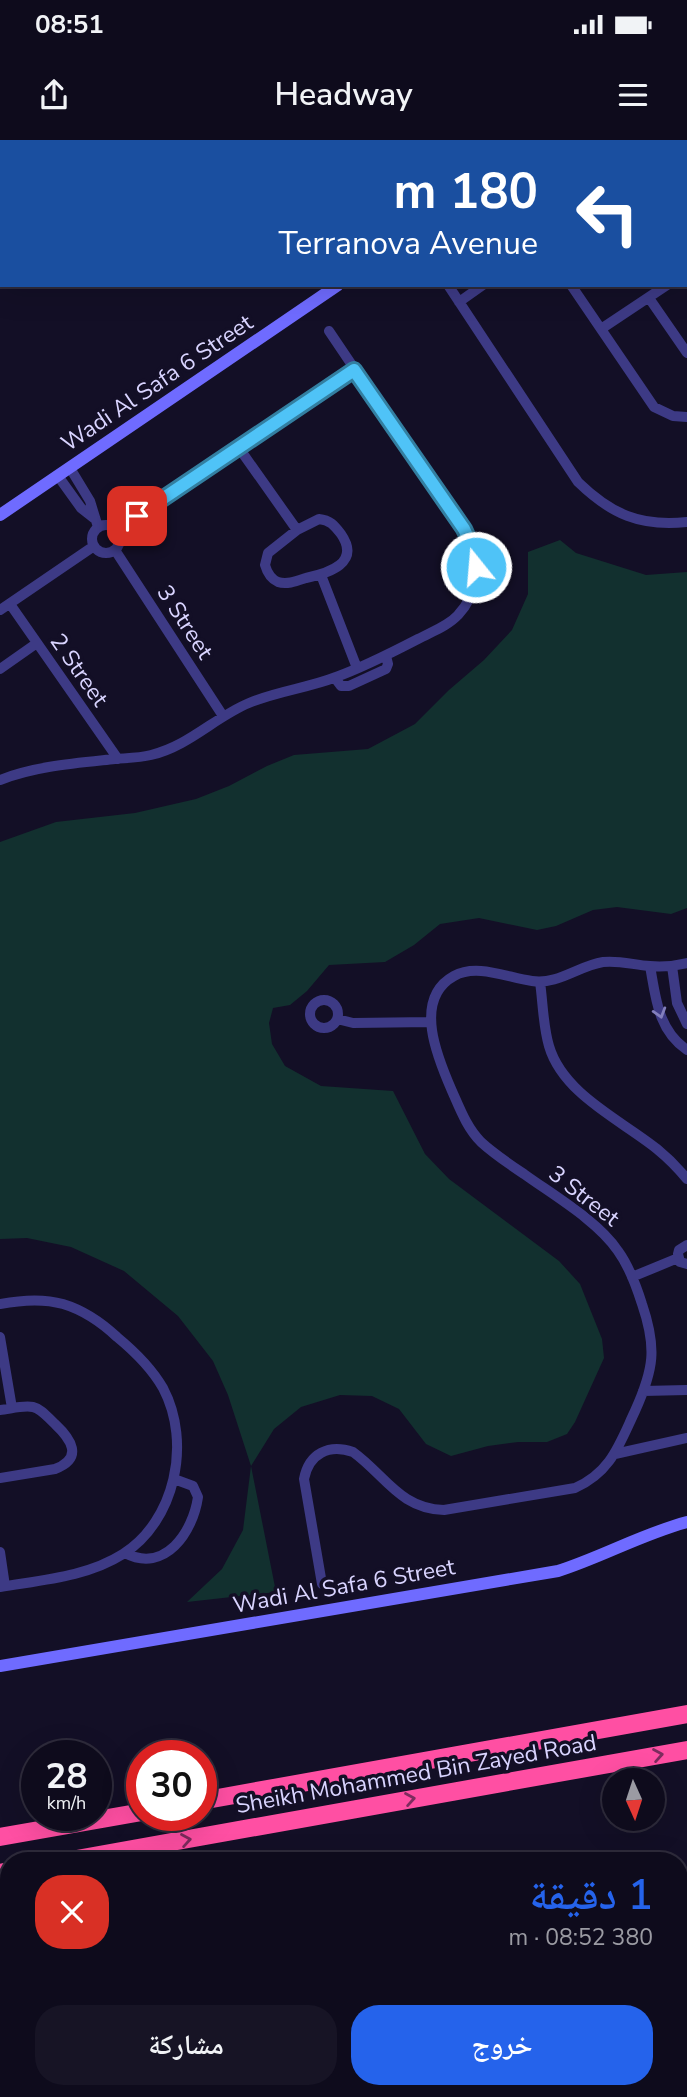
<!DOCTYPE html>
<html lang="ar">
<head>
<meta charset="utf-8">
<style>
  :root { --surface:#0e0b1c; --page:#171425; --text:#f1f3f6; --muted:#9b9ba3; --line:#2e2b3b; --accent:#2563eb }
  body { margin:0; font-family:"Nunito Sans","Noto Naskh Arabic",sans-serif; background:var(--page); color:var(--text); direction:rtl; height:100vh; display:flex; flex-direction:column; font-size:26px; white-space:nowrap }
  * { box-sizing:border-box; margin:0 }
  p { font-size:23px; color:var(--muted) }
  .icon { flex:none; width:38px; height:38px; fill:none; stroke:currentColor; stroke-width:2; stroke-linecap:round; stroke-linejoin:round }
  .map { position:relative; flex:1; overflow:hidden; direction:ltr }
  .side { position:absolute; left:0px; top:1712px; width:688px; height:247px; display:flex; flex-direction:column; background:var(--surface); border-radius:28px 28px 0 0; box-shadow:0 7px 28px #0002,0 0 0 2px var(--line); direction:rtl }
  .side>* { flex:none }
  .top-card { position:absolute; left:0px; top:0px; width:688px; height:147px; box-shadow:0 7px 28px #0002,0 0 0 2px var(--line); direction:rtl; background:#1a4fa0; color:#fff; overflow:hidden }
  .needle { width:46px; rotate:177deg }
  .buttons { position:absolute; left:602px; top:1628px; display:grid; gap:14px }
  .buttons a { display:grid; place-items:center; width:63px; height:63px; border-radius:50%; background:var(--surface); box-shadow:0 7px 28px #0002,0 0 0 2px var(--line); font-size:35px }
  .speed { position:absolute; left:21px; top:1600px; display:flex; gap:14px; font-size:35px; font-weight:700; text-align:center }
  .speed>* { display:grid; place-content:center; width:91px; height:91px; border-radius:50%; background:var(--surface); box-shadow:0 7px 28px #0002,0 0 0 2px var(--line); line-height:1 }
  .speed small { font-size:18px; font-weight:400 }
  .speed .limit { border:10px solid #d22; background:#fff; color:#111 }
  .pin { position:absolute; display:grid; place-items:center; width:60px; height:60px; color:#fff; margin:-30px; border-radius:14px; box-shadow:0 4px 10px #0006 }
  .me { position:absolute; width:77px; margin:-38px; rotate:343deg; stroke-linejoin:round; filter:drop-shadow(0 0 5px #0008) }
  .turn { display:flex; align-items:center; gap:24px; height:147px; padding:0 35px; font-size:32px }
  .turn .icon { width:91px; height:91px; stroke-width:2.5 }
  .turn b { display:block; font-size:49px; line-height:60px }
  .round { display:grid; place-items:center; flex:none; width:74px; height:74px; border-radius:28px; background:var(--page) }
  .head { display:flex; align-items:center; justify-content:space-between; height:119px; padding:0 35px }
  h1 { font-size:42px; font-weight:600; line-height:52px; color:var(--accent) }
  .cta { display:flex; gap:14px; margin-top:auto; padding:14px 35px }
  .cta a { flex:1; height:80px; border-radius:28px; background:var(--accent); color:#fff; font-size:28px; font-weight:600; line-height:80px; text-align:center }
  .cta a+a { background:var(--page); color:var(--text) }
  .status { display:flex; justify-content:space-between; align-items:center; height:49px; padding:0 35px; background:var(--surface); direction:ltr }
  .status svg { height:19px; fill:currentColor }
  header { display:flex; justify-content:space-between; align-items:center; height:91px; padding:0 35px; background:var(--surface); font-size:32px; font-weight:600 }
  .map>svg:first-child { display:block }
  .grass { fill:#12302f }
  .lines { fill:none; stroke-linecap:round; stroke-linejoin:round }
  .street { stroke:#3d3a85; stroke-width:10 }
  .secondary { stroke:#6f6bff; stroke-width:12 }
  .highway { stroke:#ff4fa3; stroke-width:18 }
  .oneway { stroke:#837fbc }
  .oneway2 { stroke:#7d2c5e }
  .route-casing { stroke:#337fa1; stroke-width:18 }
  .route { stroke:#4fc3f7; stroke-width:12 }
  .labels { text-anchor:middle; dominant-baseline:central; stroke-width:7; stroke-linejoin:round; paint-order:stroke }
  .street-label { font-size:23px; fill:#d9d4ff; stroke:#130f26 }
</style>
</head>
<body>
<div class="status"><b>08:51</b><svg viewBox="0 0 49 12"><path d="M0 12V9h3v3zM5 12V6h3v6zM10 12V3h3v9zM15 12V0h3v12zM26 1h20v11H26zM47 4h2v5h-2z"/></svg></div>
<header><svg class="icon" aria-label="menu" viewBox="0 0 24 24"><path d="M4 6h16M4 12h16M4 18h16"/></svg>Headway<svg class="icon" aria-label="share" viewBox="0 0 24 24"><path d="M12 15V3M7 8l5-5 5 5M5 13v7h14v-7"/></svg></header>
<div class="map">
<svg width="687" height="1957" viewBox="0 0 687 1957">
  <rect width="100%" height="100%" fill="#130f26"/>
  <path class="grass" d="M560,400l16,13 70,22 41,-3v336l-16,6 -54,-7 -24,3 -37,16 -19,4 -58,-12 -39,6 -26,21 -29,17 -56,3 -22,26 -17,14 -17,3 -4,15 3,21 13,22 36,20 72,5 32,63 24,25 110,82 21,23 22,55 2,19 -29,64 -8,12 -20,8h-29l-30,4 -37,10 -25,-12 -27,-35 -27,-13 -32,-1 -39,12 -27,22 -23,37 25,126 -89,10 35,-33 21,-39 8,-64 -23,-71 -15,-34 -35,-45 -54,-45 -53,-24 -44,-9 -27,1v-397l56,-20 79,-9 61,-14 33,-13 38,-20 27,-11 74,-6 47,-25 34,-34 35,-30 28,-30 16,-36v-42z"/>
  <g class="lines">
    <path class="street" d="M686,8l1,-1
      M686,131h1
      M448,145l130,197c33,32 62,45 109,40
      M571,145l83,122 19,9 14,1
      M649,158l38,55
      M459,162l24,-17
      M601,189l66,-44
      M239,308l58,82
      M70,328l20,33 8,26
      M58,336l23,32 14,11
      M319,379c11,1 15,6 22,15 20,29 -12,39 -35,44 -9,3 -19,7 -28,4 -7,-3 -11,-10 -13,-17l3,-12 29,-23z
      M92 399a14 14 0 1 1 28 0a14 14 0 1 1-28 0Z
      M117,390l237,-160
      M115,410l108,166
      M321,435l36,93
      M10,464l108,155
      M0,470l94,-64
      M0,529l37,-26
      M335,538l6,8h8l37,-17 2,-5 -2,-8
      M0,640c35,-14 77,-17 115,-21 12,-1 24,-1 36,-4 38,-9 64,-38 98,-52 28,-12 59,-15 87,-26 28,-10 55,-24 82,-38 13,-7 30,-13 40,-24 20,-21 21,-49 12,-75l-141,-209
      M650,826c6,33 8,64 37,84
      M672,826l5,37 10,21
      M540,842c3,21 3,44 9,64 14,48 72,74 108,103 11,9 21,19 30,30
      M310 874a14 14 0 1 1 28 0a14 14 0 1 1-28 0Z
      M337,879l16,4 78,-1
      M687,1105l-8,5 -1,4 2,8 7,2
      M632,1137l46,-19
      M0,1164c21,-4 42,-6 63,0 20,6 39,19 54,33 17,14 35,32 46,51 29,55 12,133 -40,166 -36,23 -82,26 -123,33
      M0,1197l12,71
      M643,1251l44,-1
      M0,1270c10,-1 23,-5 33,-3 9,2 15,11 22,17 16,15 29,34 0,45l-55,9
      M615,1314l72,-16
      M0,1412l5,34
      M125,1413c40,21 68,-21 73,-56l-5,-11 -19,-7
      M322,1444l-18,-105c5,-26 25,-35 49,-27 32,23 47,57 91,58l131,-22c36,-16 44,-43 60,-77 19,-42 22,-63 7,-107 -6,-19 -13,-38 -24,-53 -20,-30 -65,-56 -94,-77 -15,-10 -30,-20 -43,-32 -14,-14 -21,-33 -29,-51 -14,-32 -40,-92 2,-115 23,-13 54,2 78,5 26,4 46,-15 71,-19 16,-2 31,3 47,4 12,1 25,0 37,-3"/>
    <path class="secondary" d="M549,2l3,-2
      M0,375l338,-230
      M0,1526l558,-95c44,-14 84,-37 129,-49"/>
    <path class="highway" d="M201,1661l486,-87
      M0,1697l142,-25
      M71,1720l616,-110
      M0,1733l9,-2"/>
  </g>
  <defs><path id="oneway-chevron" d="M-2-3.5L2.5 0L-2 3.5" fill="none" stroke-width="1.6" stroke-linecap="round" stroke-linejoin="round" transform="scale(1.75)"/></defs>
  <use class="oneway" href="#oneway-chevron" transform="translate(660 873) rotate(73)"/>
  <g class="oneway2">
    <use href="#oneway-chevron" transform="translate(658 1615) rotate(-10)"/>
    <use href="#oneway-chevron" transform="translate(410 1659) rotate(-10)"/>
    <use href="#oneway-chevron" transform="translate(186 1700) rotate(-10)"/>
  </g>
  <g class="lines">
    <defs>
      <path id="route" d="M137,376l217,-146 110,159 11,24 1,14"/>
    </defs>
    <use href="#route" class="route-casing"/>
    <use href="#route" class="route"/>
  </g>
  <g class="labels">
    <g class="street-label">
      <text transform="translate(157 243) rotate(-34)">Wadi Al Safa 6 Street</text>
      <text transform="translate(185 482) rotate(57)">3 Street</text>
      <text transform="translate(79 530) rotate(55)">2 Street</text>
      <text transform="translate(584 1056) rotate(38)">3 Street</text>
      <text transform="translate(344 1446) rotate(-10)">Wadi Al Safa 6 Street</text>
      <text transform="translate(416 1634) rotate(-10)">Sheikh Mohammed Bin Zayed Road</text>
    </g>
  </g>
</svg>
<div class="buttons">
<a><svg class="needle" viewBox="-14 -14 28 28"><path d="M0-13l5 13h-10z" fill="#e53935"/><path d="M0 13l5-13h-10z" fill="#9b9ba3"/></svg></a>
</div>
<div class="speed"><div>28<small>km/h</small></div><div class="limit">30</div></div>
<div class="pin" style="left:137px;top:376px;background:#d93025"><svg class="icon" aria-label="arrive" viewBox="0 0 24 24"><path d="M6 21V4h12l-3 4 3 4H6"/></svg></div>
<svg class="me" style="left:476px;top:427px" viewBox="-20 -20 40 40"><circle r="17" fill="#4fc3f7" stroke="#fff" stroke-width="3"/><path d="M0-11L8 9 0 5-8 9z" fill="#fff"/></svg>
<div class="top-card">
<div class="turn"><svg class="icon" aria-label="left" viewBox="0 0 24 24"><path d="M17 20v-9H6M10 6l-5 5 5 5"/></svg><div><b>180 m</b>Terranova Avenue</div></div>
</div>
<section class="side">
<div class="head"><div><h1>1 دقيقة</h1><p>380 m · 08:52</p></div><a class="round" style="background:#d93025;color:#fff"><svg class="icon" aria-label="close" viewBox="0 0 24 24"><path d="M6 6l12 12M18 6L6 18"/></svg></a></div>
<div class="cta"><a>خروج</a><a>مشاركة</a></div>
</section>
</div>
</body>
</html>
